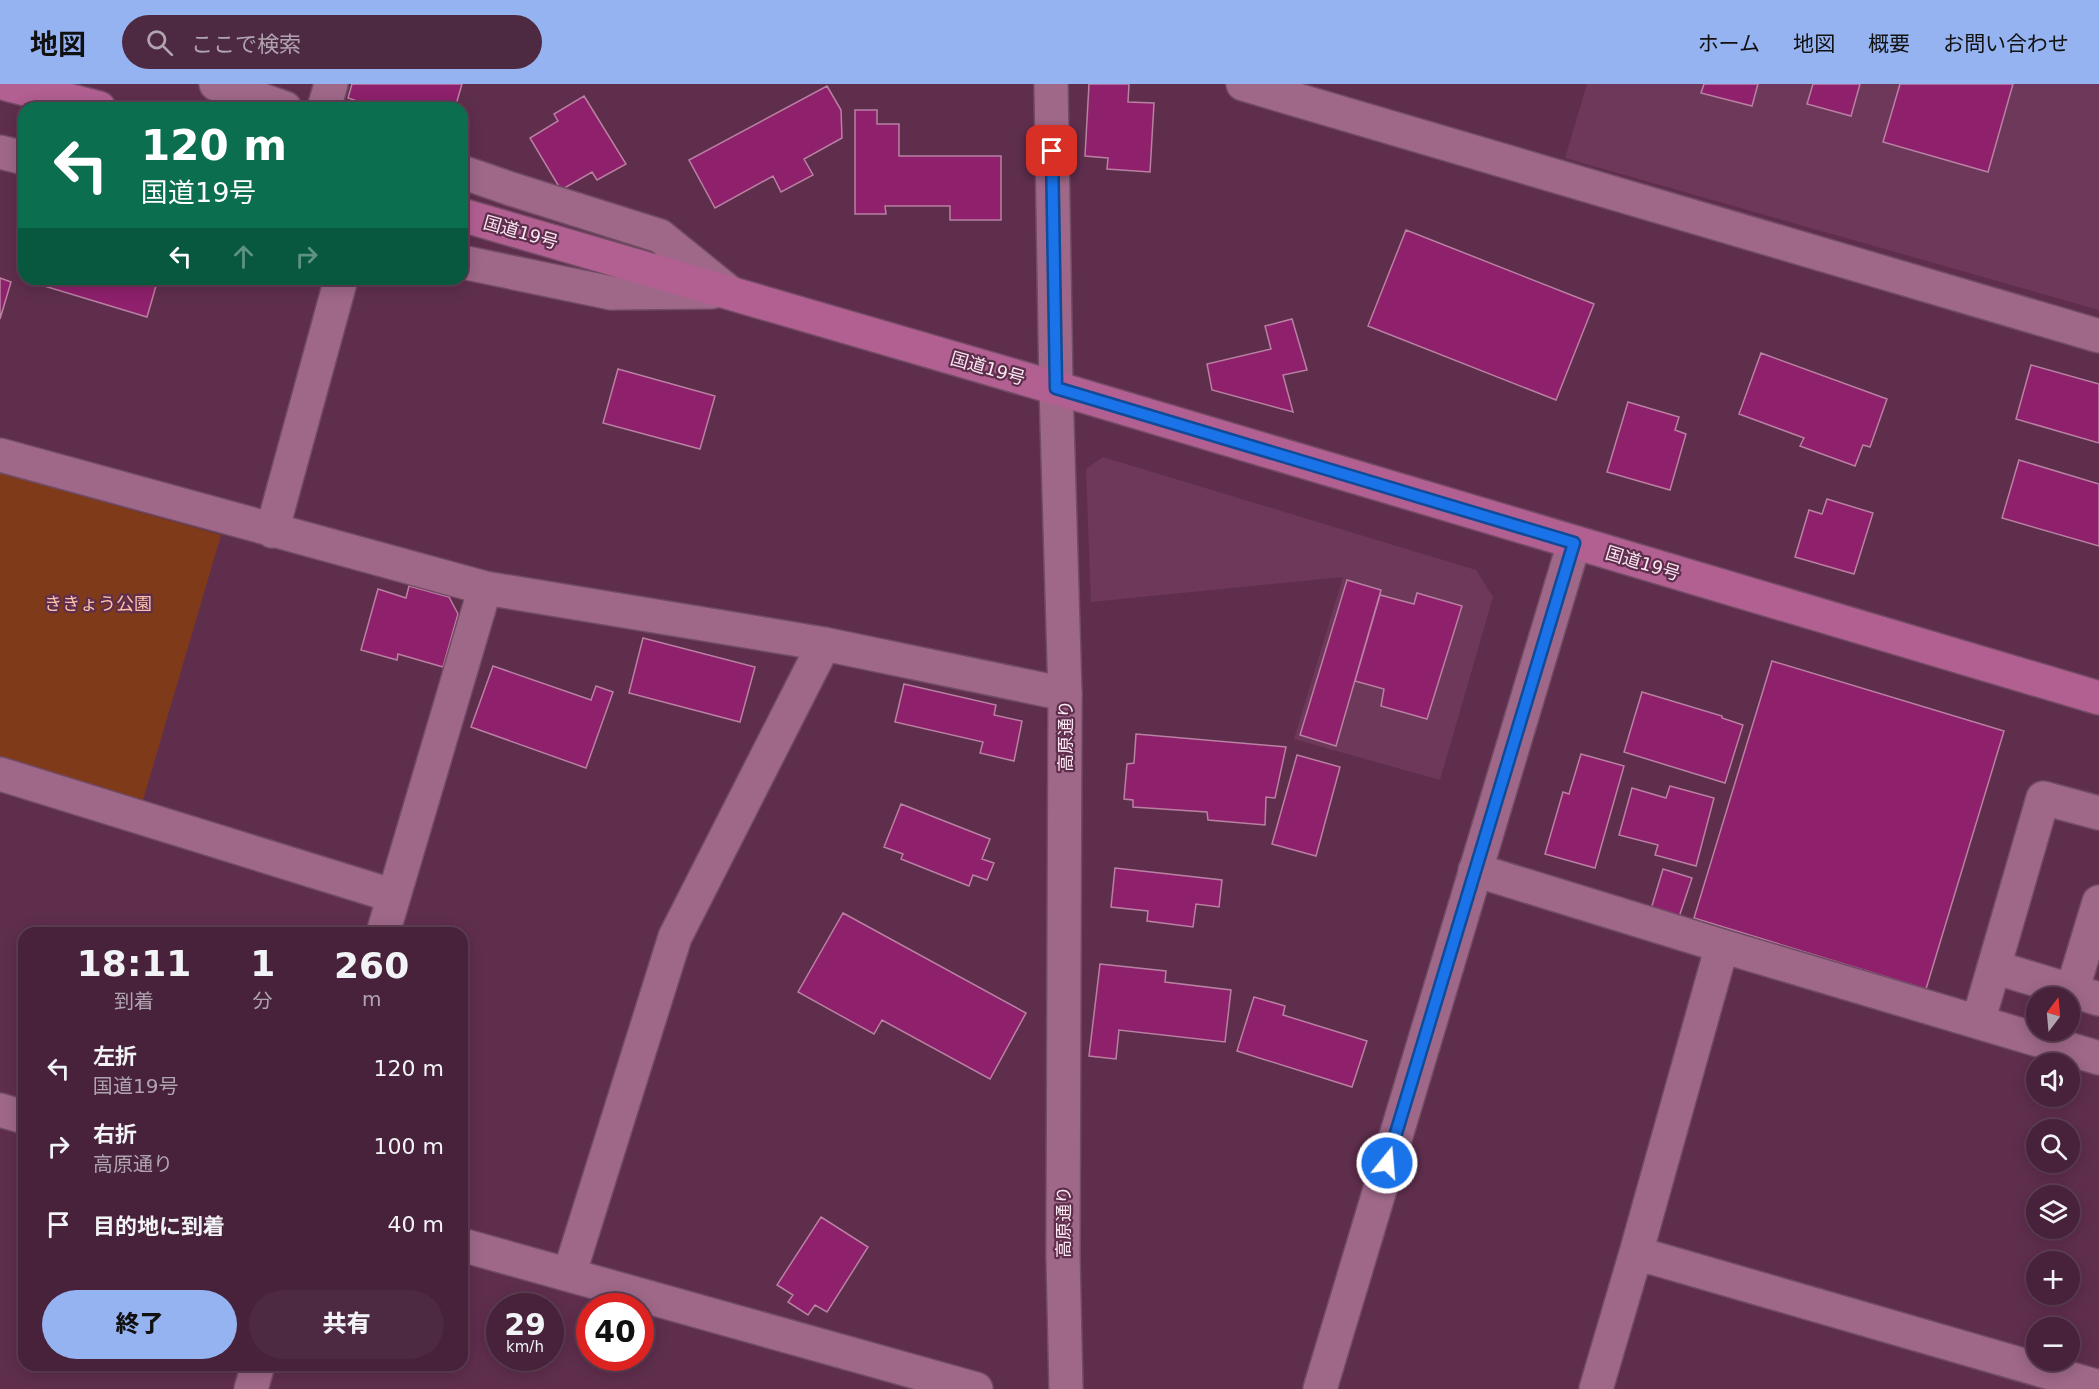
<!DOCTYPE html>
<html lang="ja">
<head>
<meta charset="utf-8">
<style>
  :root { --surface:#47223a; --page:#4e2a42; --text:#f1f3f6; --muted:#b0a4af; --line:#5f3f54; --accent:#95b2f1 }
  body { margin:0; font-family:"DejaVu Sans","Noto Sans JP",sans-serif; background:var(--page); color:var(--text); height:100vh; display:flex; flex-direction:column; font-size:22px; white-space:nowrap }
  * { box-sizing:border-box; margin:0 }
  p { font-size:20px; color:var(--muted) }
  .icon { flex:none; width:33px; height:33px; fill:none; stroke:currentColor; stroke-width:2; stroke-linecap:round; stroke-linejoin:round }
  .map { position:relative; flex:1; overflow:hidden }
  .panel { position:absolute; left:18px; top:843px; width:450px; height:444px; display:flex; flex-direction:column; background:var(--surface); border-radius:18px; box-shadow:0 3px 15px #0003,0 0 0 2px var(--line) }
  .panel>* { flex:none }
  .hud { position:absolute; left:18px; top:18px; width:450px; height:183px; border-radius:18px; box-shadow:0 3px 15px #0003,0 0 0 2px var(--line); background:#0b6e4f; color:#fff; overflow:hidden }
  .needle { width:39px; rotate:16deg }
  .fabs { position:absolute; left:2026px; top:903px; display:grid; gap:12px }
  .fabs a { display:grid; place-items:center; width:54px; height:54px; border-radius:50%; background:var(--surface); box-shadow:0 3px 15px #0003,0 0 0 2px var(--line); font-size:30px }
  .speed { position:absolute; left:486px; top:1209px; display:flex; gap:12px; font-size:30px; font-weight:700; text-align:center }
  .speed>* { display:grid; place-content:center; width:78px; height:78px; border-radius:50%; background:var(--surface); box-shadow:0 3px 15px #0003,0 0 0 2px var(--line); line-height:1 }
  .speed small { font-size:15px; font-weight:400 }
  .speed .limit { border:9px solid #d22; background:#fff; color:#111 }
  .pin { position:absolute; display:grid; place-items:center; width:51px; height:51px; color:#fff; margin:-26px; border-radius:12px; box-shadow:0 3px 9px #0006 }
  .me { position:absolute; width:66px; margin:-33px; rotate:17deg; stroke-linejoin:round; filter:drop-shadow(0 0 4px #0008) }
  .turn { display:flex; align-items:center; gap:21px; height:126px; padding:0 24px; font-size:27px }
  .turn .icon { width:78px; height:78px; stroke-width:2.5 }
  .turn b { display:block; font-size:42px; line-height:51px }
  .lanes { display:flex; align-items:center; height:57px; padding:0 24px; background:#0003; justify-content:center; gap:30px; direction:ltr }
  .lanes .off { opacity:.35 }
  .eta { display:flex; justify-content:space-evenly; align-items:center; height:102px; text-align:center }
  .eta b { font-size:36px; font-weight:800; line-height:42px }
  .primary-button { display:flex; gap:12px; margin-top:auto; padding:12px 24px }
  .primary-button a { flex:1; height:69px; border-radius:36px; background:var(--accent); color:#111; font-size:24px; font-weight:800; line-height:69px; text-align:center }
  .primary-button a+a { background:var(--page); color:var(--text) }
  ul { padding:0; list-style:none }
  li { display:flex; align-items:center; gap:18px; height:78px; padding:0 24px }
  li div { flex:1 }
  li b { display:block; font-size:22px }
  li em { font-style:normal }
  header { display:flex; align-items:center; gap:36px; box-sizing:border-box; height:84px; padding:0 30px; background:var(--accent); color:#111 }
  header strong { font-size:28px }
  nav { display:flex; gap:33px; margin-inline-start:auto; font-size:21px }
  .search { width:420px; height:54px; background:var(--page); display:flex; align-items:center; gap:15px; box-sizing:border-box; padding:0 21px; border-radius:33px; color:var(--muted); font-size:22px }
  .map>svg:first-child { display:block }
  .built { fill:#6e385a }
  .green { fill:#7f3a1a }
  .building { fill:#8e206c; stroke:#b980a2; stroke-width:1.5 }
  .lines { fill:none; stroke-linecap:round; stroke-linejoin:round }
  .minor-casing { stroke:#724b64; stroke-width:36 }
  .tertiary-casing { stroke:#724b64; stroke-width:36 }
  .trunk-casing { stroke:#724b64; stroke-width:36 }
  .minor { stroke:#9f6889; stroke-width:33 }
  .tertiary { stroke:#9f6889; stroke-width:33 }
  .trunk { stroke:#b25f92; stroke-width:33 }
  .route-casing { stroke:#114b97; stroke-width:15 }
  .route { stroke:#1a73e8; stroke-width:10 }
  .labels { text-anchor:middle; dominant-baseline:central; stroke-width:4.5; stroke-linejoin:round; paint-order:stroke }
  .street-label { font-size:18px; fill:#fbe8f2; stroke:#5f2e4d }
  .park-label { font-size:18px; fill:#fec2a9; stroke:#5f2e4d }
</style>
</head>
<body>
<header>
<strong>地図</strong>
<div class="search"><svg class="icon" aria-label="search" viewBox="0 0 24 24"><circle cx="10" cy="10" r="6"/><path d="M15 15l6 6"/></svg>ここで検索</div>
<nav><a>ホーム</a><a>地図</a><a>概要</a><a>お問い合わせ</a></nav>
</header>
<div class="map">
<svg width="2099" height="1305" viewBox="0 0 2099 1305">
  <rect width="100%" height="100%" fill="#5f2e4d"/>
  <path class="built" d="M1587,0h512v226l-534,-152z
    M1103,373l373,113 17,27 -53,183 -146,-41 49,-162 -252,25 -5,-133z"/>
  <path class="green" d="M0,389l221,62 -78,265 -143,-41z"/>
  <path class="building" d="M352,0h110l-7,24h-97l2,-6 -12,-4z
    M1089,0h40l-1,18 26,1 -4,69 -43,-3 1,-11 -23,-2z
    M1704,0h54l-6,22 -51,-13z
    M1813,0h47l-9,32 -44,-12z
    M1900,0h113l-25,88 -105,-30z
    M827,2l14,24 1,28 -38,21 9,16 -32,17 -8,-16 -58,32 -26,-48z
    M584,12l42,68 -29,16 -5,-8 -31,18 -31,-52 28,-17 -4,-7z
    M855,26h22v14h22v32h102v64h-51v-14h-65l1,8h-31z
    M1406,146l188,74 -38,96 -188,-74z
    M0,194l11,4 -11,37z
    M32,195h126l-11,38 -116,-35z
    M1292,235l15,51 -24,5 10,37 -81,-22 -5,-26 64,-15 -6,-23z
    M1761,269l126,46 -17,48 -7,-2 -8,21 -55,-20 4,-8 -65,-24z
    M2031,281l68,19v59l-83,-24z
    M618,285l97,27 -15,53 -97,-26z
    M1628,318l51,15 -4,13 11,4 -16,56 -63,-18z
    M2019,376l80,24v62l-97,-28z
    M1827,415l46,14 -19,61 -59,-17 14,-47 13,4z
    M1347,496l34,10 -45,156 -36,-11z
    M409,502l40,11 9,17 -15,53 -45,-13 -1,6 -36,-10 17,-61 28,9z
    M1417,509l45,13 -35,113 -46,-13 3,-17 -29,-8 25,-86 34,9z
    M643,554l112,29 -15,55 -111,-29z
    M1772,577l232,70 -78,258 -232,-71z
    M493,582l98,34 5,-14 17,6 -27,76 -115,-41z
    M904,600l92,21 -2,10 28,6 -8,40 -34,-8 3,-11 -88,-20z
    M1642,608l80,24v2l21,7 -18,58 -101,-31z
    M1136,650l150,13 -11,51 -9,-1 -1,28 -57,-5 -1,-8 -74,-5v-7l-9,-1 3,-35 7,-1z
    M1581,670l43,12 -29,102 -50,-14 18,-62 6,2z
    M1297,671l43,12 -24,89 -44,-12z
    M1670,702l44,12 -18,68 -41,-11 3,-10 -39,-10 13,-47 34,10z
    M901,720l89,35 -8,20 12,4 -7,17 -14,-5 -4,11 -68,-27 2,-5 -19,-7z
    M1115,784l107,12 -3,27 -23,-3 -3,23 -46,-6 1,-10 -37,-4z
    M1663,785l29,9 -13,39 -28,-8z
    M843,829l183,100 -36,66 -108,-59 -8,14 -76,-42z
    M1100,880l66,7 -1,11 66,8 -6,52 -106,-12 -3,29 -27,-3z
    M1254,913l31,9 -2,9 84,26 -15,46 -115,-36z
    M821,1133l47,30 -41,65 -12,-7 -7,10 -20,-13 5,-7 -16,-10z"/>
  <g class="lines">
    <defs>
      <path id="minor" d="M216,0l69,24
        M324,24l7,-24
        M0,68l24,6
        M462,88l49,17 149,47 69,56
        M462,178l149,31 101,-1
        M0,371l485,133 339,56 241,50
        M272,447l69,-252
        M0,690l394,122
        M1475,786l247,76 377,112
        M383,849l102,-345
        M1994,883l105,32
        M2072,907l27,-89
        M1978,938l65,-224 56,15
        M0,1026l24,7
        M462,1161l514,144
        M1636,1169l463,134
        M569,1191l106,-338 149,-293
        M251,1305l7,-24
        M1596,1305l40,-136 86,-307"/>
      <path id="tertiary" d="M1051,0l5,304 9,306 -2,562 3,133
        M1243,0l856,252
        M1320,1305l254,-846"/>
      <path id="trunk" d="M6,0l93,24
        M462,131l594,173 1043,310"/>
    </defs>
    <use href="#minor" class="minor-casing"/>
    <use href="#tertiary" class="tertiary-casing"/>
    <use href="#trunk" class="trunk-casing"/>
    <use href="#minor" class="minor"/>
    <use href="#tertiary" class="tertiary"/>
    <use href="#trunk" class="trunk"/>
  </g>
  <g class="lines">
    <defs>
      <path id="route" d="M1052,67l4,237 518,155 -187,620"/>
    </defs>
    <use href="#route" class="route-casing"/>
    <use href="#route" class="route"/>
  </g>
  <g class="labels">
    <g class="street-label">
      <text transform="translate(521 148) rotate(16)">国道19号</text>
      <text transform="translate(988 284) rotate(16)">国道19号</text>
      <text transform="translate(1643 479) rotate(17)">国道19号</text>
      <text transform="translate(1065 652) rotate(-90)">高原通り</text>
      <text transform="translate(1063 1138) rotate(-90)">高原通り</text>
    </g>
    <g class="park-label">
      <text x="98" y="519">ききょう公園</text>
    </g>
  </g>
</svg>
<div class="fabs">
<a><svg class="needle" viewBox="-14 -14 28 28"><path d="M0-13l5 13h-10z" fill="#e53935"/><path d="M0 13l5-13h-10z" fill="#b0a4af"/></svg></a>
<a><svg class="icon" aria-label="sound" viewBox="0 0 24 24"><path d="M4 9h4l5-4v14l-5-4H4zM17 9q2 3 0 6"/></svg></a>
<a><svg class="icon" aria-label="search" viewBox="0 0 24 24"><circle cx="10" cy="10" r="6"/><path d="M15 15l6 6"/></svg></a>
<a><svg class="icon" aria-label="layers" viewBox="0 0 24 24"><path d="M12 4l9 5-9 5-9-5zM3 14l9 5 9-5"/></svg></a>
<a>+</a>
<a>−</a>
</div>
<div class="speed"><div>29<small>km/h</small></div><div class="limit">40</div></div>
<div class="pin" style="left:1052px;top:67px;background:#d93025"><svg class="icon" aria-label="arrive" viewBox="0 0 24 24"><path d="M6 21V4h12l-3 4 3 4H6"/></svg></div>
<svg class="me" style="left:1387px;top:1079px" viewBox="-20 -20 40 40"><circle r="17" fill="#1a73e8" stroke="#fff" stroke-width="3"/><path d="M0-11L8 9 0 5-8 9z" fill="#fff"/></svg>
<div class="hud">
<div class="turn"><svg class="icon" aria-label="left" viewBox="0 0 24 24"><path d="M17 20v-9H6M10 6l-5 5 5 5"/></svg><div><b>120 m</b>国道19号</div></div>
<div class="lanes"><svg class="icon" aria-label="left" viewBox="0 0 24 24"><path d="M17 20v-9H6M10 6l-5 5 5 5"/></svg><svg class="icon off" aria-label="ahead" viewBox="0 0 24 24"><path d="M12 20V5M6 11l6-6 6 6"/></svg><svg class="icon off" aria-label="right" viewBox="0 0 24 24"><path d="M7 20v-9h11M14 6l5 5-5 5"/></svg></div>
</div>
<section class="panel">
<div class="eta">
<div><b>18:11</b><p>到着</p></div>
<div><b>1</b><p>分</p></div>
<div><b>260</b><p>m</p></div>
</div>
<ul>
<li><svg class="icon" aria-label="left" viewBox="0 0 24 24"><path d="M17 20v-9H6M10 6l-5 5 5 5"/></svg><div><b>左折</b><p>国道19号</p></div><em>120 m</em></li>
<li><svg class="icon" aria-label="right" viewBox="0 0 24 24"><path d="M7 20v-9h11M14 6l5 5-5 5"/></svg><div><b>右折</b><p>高原通り</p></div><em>100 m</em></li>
<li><svg class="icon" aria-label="arrive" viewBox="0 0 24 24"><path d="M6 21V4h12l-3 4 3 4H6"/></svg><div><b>目的地に到着</b></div><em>40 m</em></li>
</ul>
<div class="primary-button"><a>終了</a><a>共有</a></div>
</section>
</div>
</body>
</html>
